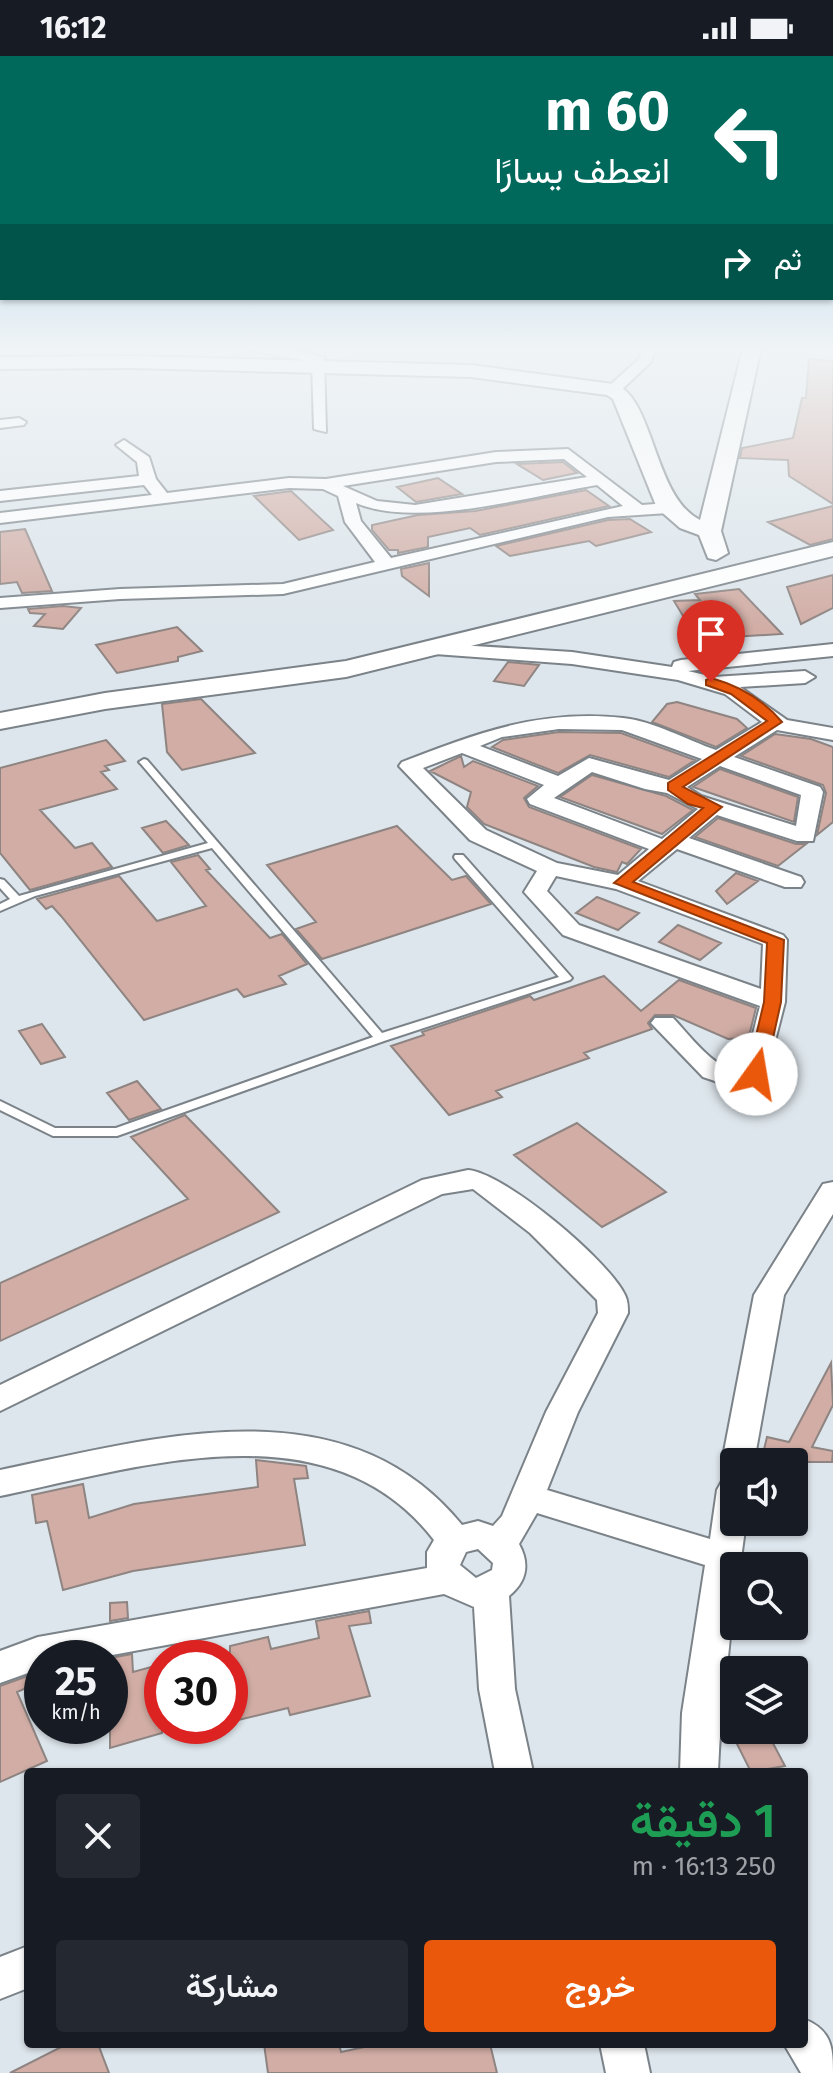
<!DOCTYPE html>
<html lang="ar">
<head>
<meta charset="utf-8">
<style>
  :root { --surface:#171b24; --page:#242831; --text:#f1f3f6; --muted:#9ea1a6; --accent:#ea580c }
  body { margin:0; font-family:"Fira Sans",Vazirmatn,sans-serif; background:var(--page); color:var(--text); direction:rtl; height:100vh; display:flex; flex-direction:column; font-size:30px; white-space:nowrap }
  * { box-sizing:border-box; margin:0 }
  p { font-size:26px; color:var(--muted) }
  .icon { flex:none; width:44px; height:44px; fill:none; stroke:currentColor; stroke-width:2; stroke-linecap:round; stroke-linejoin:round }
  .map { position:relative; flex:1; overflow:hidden; direction:ltr }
  .panel { position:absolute; left:24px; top:1712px; width:784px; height:280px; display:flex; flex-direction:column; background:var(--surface); border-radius:8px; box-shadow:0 2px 6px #0004; direction:rtl }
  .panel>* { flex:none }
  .top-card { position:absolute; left:0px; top:0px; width:834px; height:244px; box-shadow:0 2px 6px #0004; direction:rtl; background:#00695c; color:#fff; overflow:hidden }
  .fabs { position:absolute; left:720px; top:1392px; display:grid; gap:16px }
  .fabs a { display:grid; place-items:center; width:88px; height:88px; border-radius:8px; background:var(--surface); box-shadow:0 2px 6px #0004; font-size:40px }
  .speed { position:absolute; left:24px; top:1584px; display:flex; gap:16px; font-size:40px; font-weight:700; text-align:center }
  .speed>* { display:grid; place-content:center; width:104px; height:104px; border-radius:50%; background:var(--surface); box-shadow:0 2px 6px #0004; line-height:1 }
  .speed small { font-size:20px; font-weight:400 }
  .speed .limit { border:12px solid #d22; background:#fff; color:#111 }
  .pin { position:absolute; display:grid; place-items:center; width:68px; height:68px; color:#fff; margin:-82px -34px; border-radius:50% 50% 50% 0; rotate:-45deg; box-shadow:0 0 8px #0007 }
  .pin .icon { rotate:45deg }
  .me { position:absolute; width:88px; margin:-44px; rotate:13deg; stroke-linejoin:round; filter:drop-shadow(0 0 6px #0008) }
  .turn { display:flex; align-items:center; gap:28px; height:168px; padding:0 32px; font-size:36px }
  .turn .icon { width:104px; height:104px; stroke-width:2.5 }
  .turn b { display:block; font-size:56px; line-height:68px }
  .then { display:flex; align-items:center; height:76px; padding:0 32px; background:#0003; gap:16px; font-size:30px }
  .round { display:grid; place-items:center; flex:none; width:84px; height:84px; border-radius:8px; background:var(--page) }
  .headline { display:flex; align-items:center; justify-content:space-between; height:136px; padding:0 32px }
  h1 { font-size:48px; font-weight:600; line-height:60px; color:#1e9e55 }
  .button { display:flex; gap:16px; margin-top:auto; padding:16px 32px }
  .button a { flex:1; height:92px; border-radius:8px; background:var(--accent); color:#fff; font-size:32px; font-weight:600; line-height:92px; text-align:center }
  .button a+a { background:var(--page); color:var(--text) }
  .status { display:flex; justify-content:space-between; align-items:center; height:56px; padding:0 40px; background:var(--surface); direction:ltr }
  .status svg { height:22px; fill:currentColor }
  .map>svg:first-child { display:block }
  .building { fill:#d1ada5; stroke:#8e8482; stroke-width:2 }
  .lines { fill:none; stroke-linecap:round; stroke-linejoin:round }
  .lane-casing { stroke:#7b8389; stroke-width:4 }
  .street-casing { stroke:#7b8389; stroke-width:4 }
  .secondary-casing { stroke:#7b8389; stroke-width:4 }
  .lane { fill:#fff; fill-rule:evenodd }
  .street { fill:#fff; fill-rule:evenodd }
  .secondary { fill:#fff; fill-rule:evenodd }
  .route { fill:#ea580c; stroke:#983908; stroke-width:2 }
</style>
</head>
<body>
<div class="status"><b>16:12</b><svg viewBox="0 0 49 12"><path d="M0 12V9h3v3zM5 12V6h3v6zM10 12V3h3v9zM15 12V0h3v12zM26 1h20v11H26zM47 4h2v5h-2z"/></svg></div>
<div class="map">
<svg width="833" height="2017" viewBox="0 0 833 2017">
  <rect width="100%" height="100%" fill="#dde6ec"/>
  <path class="building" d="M809,303l24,2v143l-44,-28 -1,-16 -48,-2 2,-10 51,-10 9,-40h4z
    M563,406l14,11 -34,7 -26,-16z
    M438,422l24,16 -46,8 -19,-15z
    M586,434l23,16 -129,29 -10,-7 -42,9v10l-30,6v-3h-9l-17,-20v-5l46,-10 57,-4z
    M291,435l42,39 -34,10 -45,-44z
    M833,450v33l-23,6 -42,-23z
    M630,463l21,13 -55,14 -7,-5 -79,15 -14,-10 112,-26z
    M25,473l27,62 -30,2 -5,-11 -17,2v-52z
    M429,507v33l-27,-20 -1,-7z
    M833,519v33l-32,16 -14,-37z
    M739,533l43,45 -85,5 -23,-38 26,-1 -5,-6z
    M63,550l18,2 -18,21 -29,-3 11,-12 -15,-1 -2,-4z
    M177,571l25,24 -24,6v4l-61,12 -21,-28z
    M508,606l22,2 9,1 -15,21 -30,-5z
    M201,643l54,54 -73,17 -15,-18 -5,-48z
    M677,646l60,17 10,9 -31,19 -64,-25 15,-18z
    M559,676l62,1 74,27 -26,17 -79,-22 -32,18 -66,-26 11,-7z
    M775,678l36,5 22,8v75l-16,13 9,-42 -3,-8 -82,-29z
    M106,684l19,21 -20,5 4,4 -8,2 16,17 -77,21 35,38 17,-5 20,24 -82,23 -30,-37v-85z
    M461,700l3,11 9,-6 65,25 -14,12 5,9 112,42 -14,15 -5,-2 -5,10 -23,-5 -110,-43 -17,-17 4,-15 -41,-21z
    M720,713l78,28 -4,25 -101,-35z
    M592,719l74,21 27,14 -31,24 -102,-37z
    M718,762l78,26h10l-28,22 -83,-29z
    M166,765l23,24 -26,8 -21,-25z
    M397,770l55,54 14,-4 25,28 -169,55 -26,-30 20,-7 -49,-57z
    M198,799l12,14 -4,1 64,68 12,-4 25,30 -28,12 7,8 -42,13 -7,-8 -93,31 -83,-104 -9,-10 -6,3 -9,-10 82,-23 38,45 49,-15 -35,-44z
    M736,817l22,8 -31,23 -11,-13z
    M597,841l42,16 -21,17 -42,-17z
    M678,869l43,18 -21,17 -41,-18z
    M604,920l37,35 38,-31 77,28 -6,24 -6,6 -16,1 -55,-24h-18l-7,8 4,6 -68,24 5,5 -93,33 6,6 -53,18 -58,-69 33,-11 -2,-3 108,-36 4,4z
    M42,968l23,33 -24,7 -22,-33z
    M137,1025l24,28 -32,11 -22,-27z
    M185,1059l94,97 -279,129v-58l188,-84 -57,-62z
    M577,1067l89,69 -64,35 -88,-72z
    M831,1307l2,42 -21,42 21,4 -1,11h-71l6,-25 22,5z
    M256,1404l50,6 2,12 -14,1 11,66 -172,26 -70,19 -16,-69 -11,2 -4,-28 51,-11 6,34 45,-14 124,-17z
    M127,1546l1,16 -18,3v-18z
    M369,1555l2,12 -22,3 21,70 -80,19 -2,-7 -58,14v-76l38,-9 3,12 48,-11 -3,-17z
    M132,1598l1,18 29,-8v69l-52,15v-90z
    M36,1617l4,9 -23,10 30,69 -47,21v-96z
    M730,1674h36l19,36 -34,6z
    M67,1988h31l11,29h-99z
    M264,1988h75l2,8 37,-8h112l7,29h-229z"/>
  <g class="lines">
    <defs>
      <path id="lane" d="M144,703l3,1 235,273 177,-56 -104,-118 -1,-2 1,-2h8l109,123 -2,2 -186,61 -267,95h-64l-53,-26v-9l55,27h61l257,-91 -161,-189 -177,48 -35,15v-7l10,-5 -10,-11v-9l4,1 15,16 189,-53 -67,-79 -2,-2z"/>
      <path id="street" d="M240,292h46l38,9 2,75 -12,-3 -2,-67z
        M642,292h14l-5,14 -33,31h-10v-6l32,-29z
        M19,362l7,4 -2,3 -24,3v-8z
        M124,384l25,17 7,22 11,14 122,-15 37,1 170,-27 72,-3 74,56 26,-2 8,5 -8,5 -60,4 -325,77 -163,5 -120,9v-10l120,-9 163,-5 92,-22 -30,-40 -7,-26 -15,-7 -34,-1 -289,35v-10l152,-18 -8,-10 -144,16v-10l139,-15 -2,-14 -21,-17zM564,403l23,18 -172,28 -38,-4 -34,-15 153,-24zM597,429l26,21 -232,52 -30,-37 -5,-18c61,26 175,-7 241,-18z
        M428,587l144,9 100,15 2,-5 7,-2 152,-16v12l-145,15 26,6 91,-6 10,6 -10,6 -65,4 47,33 46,8v12l-56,-10 -43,27 86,30 3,5 -10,49h-16l-80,-26 -28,23 112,39 3,5 -3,5h-16l-108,-38 -39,32 145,54 4,5 -2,62 -20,78 -29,8 -33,-11 -52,-54 4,-5h18c16,16 46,59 71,51l16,-63 -197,-71 -39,-43 13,-21 -67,-31 -71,-74 3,-4c75,-29 138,-53 221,-44 30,3 64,22 93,32l46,-28 -37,-28 -47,-14 -106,-16 -151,-11 -2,-4zM559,673l63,1 80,29 -33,21 -80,-22 -31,18 -78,-30 22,-9zM462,697l82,32 -17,14 3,5 119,45 -31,26 -61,-12 -71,-33 -63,-62zM720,710l81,29 -5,31 -95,-30 -14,-9zM592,716l53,17 22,4 31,16 -36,30 -108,-41zM556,820l60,13 147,55 -2,45 -182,-64 -32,-34z
        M468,1114c37,3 141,91 157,125 3,6 3,12 3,18l-50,99 -31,78 163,49 7,-49 5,-9 12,-4v45h12l-6,44h-6c0,69 -14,137 -16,206h-38l2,-59 23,-148 -168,-52 -18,31c11,20 8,37 -10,52l6,93 18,83h-38l-16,-83 -5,-82 -30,-13 -348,64h-54v10l-42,15v-32l38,-14 389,-69v-16l7,-12c-105,-136 -294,-73 -434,-44v-26c155,-32 345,-89 462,55l16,-4 15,5 9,-10 44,-104 52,-99 -1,-13 -67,-67 -57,-44 -31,5 -442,217v-26l422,-205zM478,1493l15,14 -1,7 -16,8 -16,-13 6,-13z
        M833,1126v32l-49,81 -30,167h-20v12l-8,-3 -4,-9 32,-167 69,-111z
        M28,1890v42l-28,11v-42z
        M804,1963c27,11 29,27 29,54h-32l-17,-29h20z
        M600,1988h44l6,29h-44z"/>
      <path id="secondary" d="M743,292h18l-40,183 7,22 -12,7 -8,-2 -9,-23 -19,-7 -23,-20 -44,-109 -6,-4 -136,-18 -339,-9 -132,1v-12l132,-1 339,9 142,19c41,10 40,113 87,136z
        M833,486v14l-487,121 -241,32 -105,20v-16l105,-20 241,-32z"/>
    </defs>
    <use href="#lane" class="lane-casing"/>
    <use href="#street" class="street-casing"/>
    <use href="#secondary" class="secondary-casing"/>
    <use href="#lane" class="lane"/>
    <use href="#street" class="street"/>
    <use href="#secondary" class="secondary"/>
  </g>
  <linearGradient id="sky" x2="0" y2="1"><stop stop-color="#8bbbdf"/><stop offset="0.51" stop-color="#f0f4f6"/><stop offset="1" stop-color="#f0f4f6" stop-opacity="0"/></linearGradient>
  <rect width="833" height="575" fill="url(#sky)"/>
  <path class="route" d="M711,622c29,8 52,21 71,44l-99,65 39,20 -89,75 151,58 -3,62 -16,72 -9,6 -9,-6 17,-72 3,-59 -153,-60 89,-75 -15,-4 -20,-14v-7l99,-62 -36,-27 -25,-9v-5z"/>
</svg>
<div class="fabs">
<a><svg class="icon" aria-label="sound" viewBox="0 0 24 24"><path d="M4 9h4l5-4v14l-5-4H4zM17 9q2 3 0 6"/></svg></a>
<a><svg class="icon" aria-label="search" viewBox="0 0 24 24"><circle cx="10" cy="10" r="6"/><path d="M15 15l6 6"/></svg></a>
<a><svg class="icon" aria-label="layers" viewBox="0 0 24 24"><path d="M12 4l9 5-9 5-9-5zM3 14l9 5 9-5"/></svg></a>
</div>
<div class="speed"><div>25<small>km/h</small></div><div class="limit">30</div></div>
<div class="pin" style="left:711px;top:626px;background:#d93025"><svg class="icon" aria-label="arrive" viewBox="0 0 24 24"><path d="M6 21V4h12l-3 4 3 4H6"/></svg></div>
<svg class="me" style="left:756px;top:1018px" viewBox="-20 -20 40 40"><circle r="19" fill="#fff"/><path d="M0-13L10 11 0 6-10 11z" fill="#ea580c"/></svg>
<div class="top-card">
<div class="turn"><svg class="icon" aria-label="left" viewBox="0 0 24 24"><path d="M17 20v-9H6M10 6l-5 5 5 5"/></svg><div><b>60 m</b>انعطف يسارًا</div></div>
<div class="then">ثم<svg class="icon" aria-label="right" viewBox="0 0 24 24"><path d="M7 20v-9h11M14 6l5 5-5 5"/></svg></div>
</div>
<section class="panel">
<div class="headline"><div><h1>1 دقيقة</h1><p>250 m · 16:13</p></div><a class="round"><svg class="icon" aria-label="close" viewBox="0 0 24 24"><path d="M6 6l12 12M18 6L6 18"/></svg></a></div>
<div class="button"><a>خروج</a><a>مشاركة</a></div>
</section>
</div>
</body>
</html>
